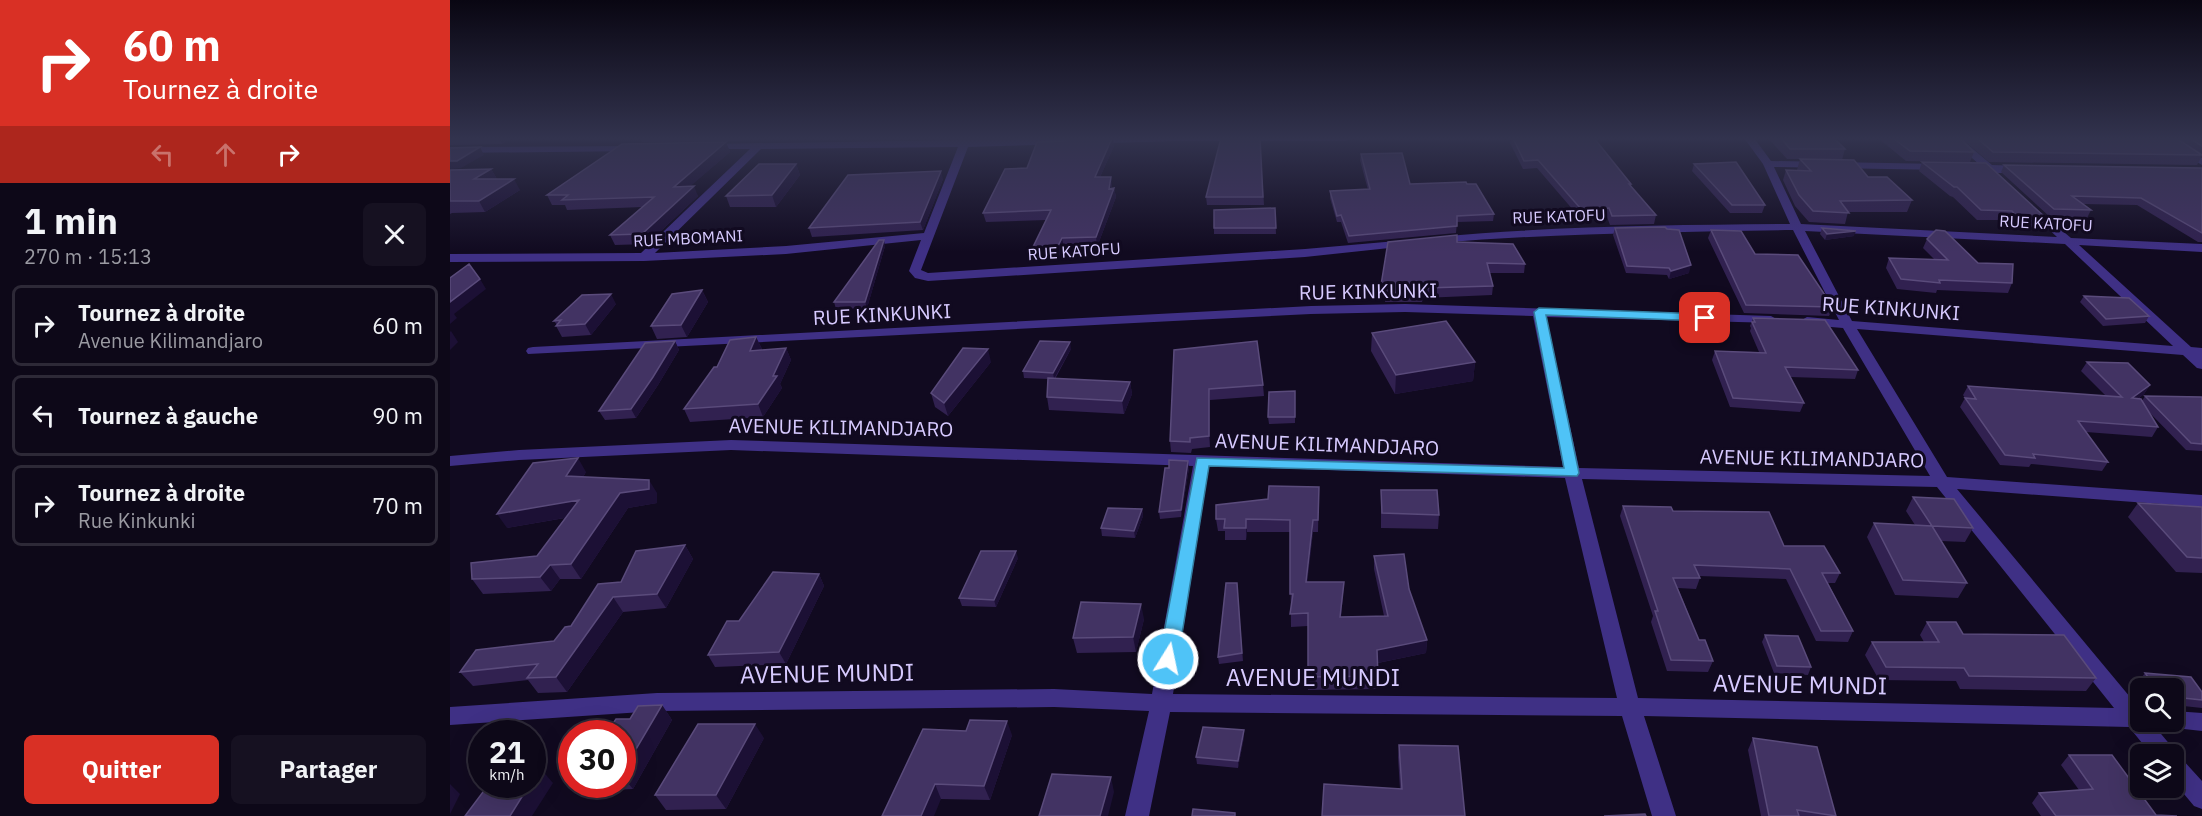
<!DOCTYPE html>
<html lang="fr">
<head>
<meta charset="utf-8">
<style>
  :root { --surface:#0d0818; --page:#161121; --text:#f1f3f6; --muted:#9a9aa2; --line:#2d2937; --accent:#d93025 }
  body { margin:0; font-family:"IBM Plex Sans",sans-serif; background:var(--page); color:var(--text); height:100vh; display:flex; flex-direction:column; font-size:22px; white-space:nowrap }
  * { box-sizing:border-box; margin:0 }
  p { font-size:20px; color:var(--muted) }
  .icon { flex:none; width:33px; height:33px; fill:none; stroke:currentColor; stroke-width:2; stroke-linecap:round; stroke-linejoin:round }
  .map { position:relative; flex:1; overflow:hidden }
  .sheet { display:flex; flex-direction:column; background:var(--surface); width:450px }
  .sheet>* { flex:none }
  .banner { background:#d93025; color:#fff; overflow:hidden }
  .fabs { position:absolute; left:1680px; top:678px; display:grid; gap:12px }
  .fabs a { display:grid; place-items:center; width:54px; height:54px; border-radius:9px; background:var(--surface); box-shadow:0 6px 24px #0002,0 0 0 2px var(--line); font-size:30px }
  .speed { position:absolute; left:18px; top:720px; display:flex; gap:12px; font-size:30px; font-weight:700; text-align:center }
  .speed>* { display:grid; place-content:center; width:78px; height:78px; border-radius:50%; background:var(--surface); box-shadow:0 6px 24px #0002,0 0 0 2px var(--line); line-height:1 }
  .speed small { font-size:15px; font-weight:400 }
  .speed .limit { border:9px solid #d22; background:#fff; color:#111 }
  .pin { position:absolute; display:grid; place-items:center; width:51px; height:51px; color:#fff; margin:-26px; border-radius:12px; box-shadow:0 3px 9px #0006 }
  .me { position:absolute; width:66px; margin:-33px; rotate:10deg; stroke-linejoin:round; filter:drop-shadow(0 0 4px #0008) }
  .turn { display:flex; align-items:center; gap:21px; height:126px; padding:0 24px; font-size:27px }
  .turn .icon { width:78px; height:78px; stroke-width:2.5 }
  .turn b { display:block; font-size:42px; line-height:51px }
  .lanes { display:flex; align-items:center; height:57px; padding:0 24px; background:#0003; justify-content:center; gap:30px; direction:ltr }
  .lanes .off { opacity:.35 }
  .round { display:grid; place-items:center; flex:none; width:63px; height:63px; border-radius:9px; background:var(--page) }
  .summary { display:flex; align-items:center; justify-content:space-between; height:102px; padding:0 24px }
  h1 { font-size:36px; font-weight:800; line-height:45px }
  .cta { display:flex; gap:12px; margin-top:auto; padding:12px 24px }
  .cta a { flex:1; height:69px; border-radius:9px; background:var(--accent); color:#fff; font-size:24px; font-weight:800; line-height:69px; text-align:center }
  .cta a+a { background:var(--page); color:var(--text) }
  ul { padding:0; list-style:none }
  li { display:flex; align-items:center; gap:18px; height:81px; margin:0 12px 9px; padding:0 12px; border:3px solid var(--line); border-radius:9px }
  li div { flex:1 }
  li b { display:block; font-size:22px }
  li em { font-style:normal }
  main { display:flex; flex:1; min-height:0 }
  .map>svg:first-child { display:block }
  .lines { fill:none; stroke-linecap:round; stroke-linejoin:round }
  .minor { fill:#3f3085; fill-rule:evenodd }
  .wall { fill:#312150 }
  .shaded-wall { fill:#1c1035 }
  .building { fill:#423363; stroke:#5a4b7b; stroke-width:1.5 }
  .route { fill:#4fc3f7; stroke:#337fa1; stroke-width:1.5 }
  .labels { text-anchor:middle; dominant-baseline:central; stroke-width:6; stroke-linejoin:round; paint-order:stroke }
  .far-street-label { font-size:16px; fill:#d7caff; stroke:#110a20 }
  .street-label { font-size:20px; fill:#d7caff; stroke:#110a20 }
  .near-street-label { font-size:24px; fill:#d7caff; stroke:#110a20 }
</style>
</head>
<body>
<main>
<section class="sheet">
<div class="banner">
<div class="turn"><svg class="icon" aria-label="right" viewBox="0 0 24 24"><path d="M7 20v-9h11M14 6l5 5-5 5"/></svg><div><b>60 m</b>Tournez à droite</div></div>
<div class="lanes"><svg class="icon off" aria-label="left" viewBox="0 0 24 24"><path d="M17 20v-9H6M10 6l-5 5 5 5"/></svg><svg class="icon off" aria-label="ahead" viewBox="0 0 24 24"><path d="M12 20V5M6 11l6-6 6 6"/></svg><svg class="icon" aria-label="right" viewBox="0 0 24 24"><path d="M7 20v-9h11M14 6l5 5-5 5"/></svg></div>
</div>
<div class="summary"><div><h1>1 min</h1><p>270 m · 15:13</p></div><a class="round"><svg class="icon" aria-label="close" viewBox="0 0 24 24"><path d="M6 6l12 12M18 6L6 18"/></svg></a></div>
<ul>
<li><svg class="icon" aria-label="right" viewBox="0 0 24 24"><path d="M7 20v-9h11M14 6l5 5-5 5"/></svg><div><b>Tournez à droite</b><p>Avenue Kilimandjaro</p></div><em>60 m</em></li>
<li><svg class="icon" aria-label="left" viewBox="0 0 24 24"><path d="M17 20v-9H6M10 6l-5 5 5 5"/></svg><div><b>Tournez à gauche</b></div><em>90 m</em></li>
<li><svg class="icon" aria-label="right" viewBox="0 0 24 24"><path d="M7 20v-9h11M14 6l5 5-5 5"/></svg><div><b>Tournez à droite</b><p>Rue Kinkunki</p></div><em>70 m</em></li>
</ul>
<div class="cta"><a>Quitter</a><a>Partager</a></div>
</section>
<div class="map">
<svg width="1752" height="816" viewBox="0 0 1752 816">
  <rect width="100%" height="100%" fill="#110a20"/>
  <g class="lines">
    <path class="minor" d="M629,138h272l-5,3h-170l-208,6 -47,123 7,3 377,-24 103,-9 6,3 -6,3 -103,11 -377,24 -13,-3 -6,-7 12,-31 -135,14 -142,7 -194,1v-8l191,-1 109,-104h-45l-2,-2 5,-3zM508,147l-34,86 -138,13 -131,7 106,-104z
      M1294,138h10l17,23 171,3 5,3 -5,3 -168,-3 27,57 256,13 -29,-27v-4l4,-1 39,33 131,6v8l-123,-7 112,102 11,1v21l-5,-1 -14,-13 -326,-26 90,148 255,18v12l-245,-18 183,220v13h11l21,25 2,9 8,3 20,22v28l-8,-3 -20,-24v-28h-23l-22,-27 -485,-11 32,100h-24l-30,-100 -452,-4 -21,104h-24l24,-105 -95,-4 -397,4 -207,14v-18l207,-14 397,-4 98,5 41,-228 -462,-16 -212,10 -69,6v-10l69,-6 212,-10 832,27 -30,-151 -128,-4 -94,2 -783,40 -2,-3 2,-3 5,-1 778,-41 94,-2 366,12 7,4 -2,3 -230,-6 33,151 351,8 -87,-148 -36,-3 -7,-4 7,-4 32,3 -46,-90c-118,2 -237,3 -355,13l-6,-3 6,-3c117,-11 234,-12 352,-13l-27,-60zM1355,231l260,13 108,102 -321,-25zM759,466l356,12 52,220 -444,-4zM1132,479l355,8 177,221 -476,-10z
      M1499,138h11l32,27 31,1 5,3c-10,7 -47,3 -60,1v-4l12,-1z
      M1708,138h11l33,20v7z
      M189,146v4l-3,1 -186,2v-6z
      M1724,711l28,2v18l-36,-4 -2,-5h10z"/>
  </g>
  <path class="wall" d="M0,138h62l-10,6 -52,1z
    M190,138h106l-4,3 -100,1z
    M810,138l4,67h-57l-1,-8z
    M1061,138l120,46v3l25,28 -2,9 -44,1 -3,-8 -27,1 -43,-50 -14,1 -13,-26z
    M1318,138h66l11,11 -3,11 26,17 44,23 -5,12h-59l-3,12 -36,-2 -14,-16 -12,-26 3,-10h11l3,-11h-13z
    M1428,138h82l14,14 -4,10 -64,-1z
    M1511,138h241v18l-5,9 -208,-3z
    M276,142l4,10 -40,34 8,10 -51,48 -32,1 -5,-10 32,-28 -75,3 -2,-5h-13l-5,-10z
    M664,146l-14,31 12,8 -1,3h3l2,9 -19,50h-33l-6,13h-25l-2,-9 15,-31 -60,2 -3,-9 44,-45z
    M911,154l49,30h57l27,30 -1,7 -36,1 -1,11 -108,10 -7,-21h-4l-7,-24v-7l38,-1 -8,-30z
    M1472,162l125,57 -4,9 -30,-2 -5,-6h-31l-24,-23 -3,-1 -31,-25z
    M346,164l4,11 -24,32h-46l-4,-11z
    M1244,164l71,41 -3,8h-32l-38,-42z
    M1554,165l198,3v74h-4l-61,-37 -55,-1 9,6 -4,8 -37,-1 -49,-45z
    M41,169l6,10 23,11 -35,22 -33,1 -2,1v-44z
    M493,179l-20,51 -111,7 -3,-9z
    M825,208l1,26h-62v-24z
    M1165,228l74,45 -20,6 -2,-4 -41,-2 -13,-38z
    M1372,228l32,8 -29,4 -5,-6z
    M1261,230l44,24 78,53 -4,9 -85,-3 -36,-75z
    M1477,239l51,24 34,20 -4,10 -71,-3 -1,3 -39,-4 -11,-21 3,-10 46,2 -12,-12z
    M1007,242l68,22 -1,9h-34l3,13 -1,9 -69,3 -1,4h-37l1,-8h-5v-9z
    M435,246l-18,62 -31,1 -2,-7z
    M252,290l6,12 -21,35 -30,2 -6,-13z
    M1634,296l65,20 -4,7 -42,3 -23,-24z
    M166,304l-25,31 -29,2 -6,-11 1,-1 -3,-4z
    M1303,318l105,52 -3,9 -65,-2 14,26 -4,9 -70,-5 -18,-47 3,-9 44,1 -9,-21 1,-3 -1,-2z
    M922,333l103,29 -2,19 -78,13 -24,-43z
    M306,337l6,12 -1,1 25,-2 5,12 -11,24 2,4 -19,29 -73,5 -6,-13 33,-42z
    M225,341l4,9 -21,35 -22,33 -31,2 -6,-9z
    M621,349l-16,30 75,3 2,12 -8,20 -75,-4 -2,-13 1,-18 -24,-1 -1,-7z
    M724,350l89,35 1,11 -54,4v47l-18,2 -1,4 -20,-1 -1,-11z
    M541,362l-43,54 -13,-9 -4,-14z
    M1637,362l63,23 -6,9 -6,5 4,2 3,-5 57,1v54l-16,-1 -38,-39 10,16 -6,10 -66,-5 22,30 -6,9 -71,-7 -2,3 -29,-2 -40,-58 5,-9 -2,-3 5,-9 138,10 -25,-25z
    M845,391v32l-26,1 -1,-7z
    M739,468l-8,49 -21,2 -1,-7z
    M136,472l-3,5 74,16v10l-29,5 -47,71h-21l-9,12 -68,3 -11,-15 65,-23 28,-38 -58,10z
    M869,487l-1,45h-5l-6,50h37l-1,12 -2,23 43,-1 -10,-47v-13l35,33 18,51 -1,13 -48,10v26l-70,1v-64l-17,1 -1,-95h-43l-1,8h-21v-9h-7l-2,-12 52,-20z
    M931,490l58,25 -1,14 -57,-1z
    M1463,497l60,31 -8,14 -24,-1 26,42 -9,15 -63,-3 -28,-58 7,-14 41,2 -9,-14z
    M1688,503l64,4v66l-26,-1 -48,-55z
    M1173,506l50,5 111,35 56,27 -5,10h-7l25,48 -5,11 -32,-1 -30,-62 -87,-3 1,2 -4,11 -18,-1 21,52 14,21 -5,11 -41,-1 -16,-49 2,-6 -33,-100z
    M692,509l1,7 -8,22 -33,-2 -1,-8z
    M235,545l8,14 -27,49 -43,4 -56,80 -29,1 -10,-13 -55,6 -13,-14 94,-31 67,-59z
    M568,558l-22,49 -34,-1 -3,-8z
    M369,574l5,12 -38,78 -71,3 -7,-12z
    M787,583l6,78 -24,3 -1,-7z
    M694,619l-8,33 -59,1 -4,-15z
    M1477,622l36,12 133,44 -10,13 -126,-2 -4,-8 -77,-1 -14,-25 7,-13h52l-4,-7z
    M1315,635l46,32 -3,8 -34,-2 -12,-31z
    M1695,673l57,19v16l-28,-3v-17h-29l-6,-7z
    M212,705l10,15 -39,69 -42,2 -5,-7h36v-50l8,-15z
    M794,730v7l-6,31 -41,-4 -1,-7z
    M562,735l-22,65 -49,-1 -59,17z
    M314,738l-38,71 -60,1 -11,-15z
    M1303,738l83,78h-75l-13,-66z
    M949,745l66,71 -65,-27 -2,-32z
    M1619,755l87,60 21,1h-136l-9,-13 7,-10 40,-3 -18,-25z"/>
  <path class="shaded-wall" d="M49,138h13l-10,6z
    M663,138l1,8 -18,40 -1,-9z
    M276,142l4,10 -52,45 -4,-10z
    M30,147l4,8 -23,13 -11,1v-8z
    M346,164l4,11 -24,32 -4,-12z
    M41,169l6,10h-23z
    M491,171l2,8 -20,51 -3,-8z
    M661,177l1,8 -2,13 -1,-9z
    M64,179l6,11 -35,22 -6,-11z
    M244,186l4,10 -51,48 -5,-10z
    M664,188l2,9 -19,50 -1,-10z
    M1406,231l-2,5 -29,4 2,-6z
    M612,238l2,9 -6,13 -2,-10z
    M434,240l1,6 -18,62 -2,-6z
    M1241,265l-2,8 -20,6 2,-8z
    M30,279l6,10 -32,25 3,4 -7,6v-22z
    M252,290l6,12 -21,35 -6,-12z
    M161,294l5,10 -25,31 -6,-11z
    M1,331l7,11 -8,8v-18z
    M306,337l6,12 -7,15 -5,-13z
    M225,341l4,9 -21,35 -22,33 -5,-9z
    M620,342l1,7 -17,30 -1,-6z
    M336,348l5,12 -11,24 2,4 -19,29 -5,-13 15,-28z
    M538,349l3,13 -43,54 -4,-13z
    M1025,362l-2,19 -78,13 1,-19z
    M680,382l2,12 -8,20 -2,-13z
    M1700,385l-6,9 -18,14 6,-10z
    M759,389l1,11v47l-1,-11z
    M128,458l8,14 -11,18 -9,-14z
    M738,461l1,7 -8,49v-7z
    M199,480l8,13v10l-29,5 -47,71 -10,-15 49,-71z
    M129,500l8,14 -80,14 -10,-14z
    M692,509l1,7 -8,22 -1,-7z
    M796,519l1,13 -1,8z
    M863,520v12l-7,63v-13z
    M235,545l8,14 -27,49 -9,-14z
    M566,551l2,7 -22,49 -2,-7z
    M100,565l10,14 -9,12 -11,-14z
    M369,574l5,12 -38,78 -7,-12z
    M894,582l-4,48v-13z
    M163,597l10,15 -56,80 -11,-15z
    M691,604l3,15 -8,33 -3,-15z
    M977,640l-1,13 -49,10v-13z
    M212,705l10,15 -39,69 -11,-13v-3z
    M557,721l5,14 -22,65 -6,-14z
    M305,724l9,14 -38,71 -10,-14z
    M794,730v7l-6,31v-7z
    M90,768l13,15 -21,33h-22l20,-32h2v-3z
    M661,777l3,15 -6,24h-8z
    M0,784l10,10 -10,20z
    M485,784l6,15 -7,17h-13z"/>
  <path class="building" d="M617,138h45l-17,39h16l-2,12 5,-1 -18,49 -34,1 -6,12 -25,1 20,-41 -68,3 22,-44 22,-1 10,-26 28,-1z
    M771,138h39l3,59h-57z
    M1063,138h81l37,46h-2l27,31 -44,1 -3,-8 -28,1 -43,-49 -14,1z
    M1331,138h53l11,11h-55z
    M1443,138h67l14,14 -64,-1z
    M1527,138h199l26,17 -209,-3z
    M1739,138h13v8z
    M276,142l-52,45 20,-1 -52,48 -32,1 44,-38 -92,3 6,-5h-21l75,-51z
    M30,147l-23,14h-7v-13z
    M952,153l8,31 56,-2 1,2h9l18,30 -37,2v10l-108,10 -8,-21 -4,1 -7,-25 40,-2 -9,-35z
    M1350,159l54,1 14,17h19l25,23 -72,1 9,12 -36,-2 -14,-16 -13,-25 25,1z
    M1286,162l29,43h-33l-38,-41z
    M1472,162l64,1 61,56 -30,-2 -5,-6 -31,-1 -24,-23h-3z
    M309,164h37l-24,31 -46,1z
    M1554,165l198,3v65l-61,-35 -69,-2 19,14 -37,-1z
    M41,169l-17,10h40l-35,22h-29v-31z
    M491,171l-21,51 -111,6 39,-53z
    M825,208l1,20h-62v-18z
    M1215,227l2,2 12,1 12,35 -20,6 -2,-3 -42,-2 -12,-38z
    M1372,228l34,3 -29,3z
    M1261,230l30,1 14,23 43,1 35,52 -87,-2z
    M1486,230l9,1 33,32 35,1 -1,19 -73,-3 1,3 -39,-4 -12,-21 59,2 -21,-21z
    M1007,235v7l56,2 12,20 -38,-1 6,23 -69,2 -1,5 -37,-1 1,-7h-6l7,-43z
    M429,240h5l-19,62h-31z
    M19,264l11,15 -30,23v-24z
    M252,290l-21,35 -30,1 21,-32z
    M161,294l-26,30 -29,2 5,-6 -7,1 28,-26z
    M1634,296l45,2 20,18 -43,3z
    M1303,318l72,2 33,50 -73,-3 19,36 -71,-5 -18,-47 51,2 -14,-31h3z
    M996,321l29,41 -79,13 -24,-42z
    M306,337l-6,14 36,-3 -13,28h4l-19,28 -74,5 30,-42h3l13,-27z
    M225,341l-22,36 -22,32 -32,2 46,-68z
    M590,341l30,1 -17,31 -30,-2z
    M807,341l6,44 -54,4v47l-19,2v4l-20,-1 4,-91z
    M513,348l25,1 -44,54 -13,-10z
    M1637,362l41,1 22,22 -18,13 9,1 17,28 -80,-6 30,41 -75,-8 2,4 -30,-3 -40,-57 11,1 -8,-13 154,11z
    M598,378l82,4 -8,19 -75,-4z
    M845,391v26h-27l1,-25z
    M1695,396l57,1v47l-11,-1z
    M128,458l-12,18 83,4v9l-29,4 -49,71 -21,1 -10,12 -68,2 -1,-16 66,-7 42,-56 -82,14 36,-51z
    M719,460l19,1 -7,49 -22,2 6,-44h4z
    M819,486l50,1 -1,33h-5l-7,62h38l-4,35 48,-1 -14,-60 30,-2 5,35 18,51 -50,10 1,26 -70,1v-64l-18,1 3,-20h-3v-74l-44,-1v9h-22l1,-9h-9v-14l52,-6z
    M931,490h56l2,25 -57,-2z
    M1463,497l41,2 19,29 -41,-2z
    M1688,503l64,4v51l-15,-1z
    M1173,506l48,1 2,4 96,1 15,34h40l16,27h-18l31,58h-32l-31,-62 -96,-4 6,13h-27l26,62h6l8,21 -42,-1 -16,-49h3z
    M658,508l34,1 -8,22 -33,-3z
    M1424,523l58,3 35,57 -64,-3z
    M235,545l-28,49 -44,3 -57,80 -29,1 11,-14 -78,8 16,-22 78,-9 11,-14 6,-1 27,-42 23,-2 15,-31z
    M531,551h35l-22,49 -35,-2z
    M323,572l46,2 -40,78 -71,3 19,-34h12z
    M776,583h11l5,70 -24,4z
    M631,602l60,2 -8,33 -60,1z
    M1477,622h29l7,12 101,1 32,43 -127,-2 -5,-8 -78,-1 -14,-25h67z
    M1315,635l33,1 13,31 -34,-1z
    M1695,673l46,4 11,15v8l-28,-3v-9h-18z
    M212,705l-40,68v-39h-16l10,-15h14l8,-13z
    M520,720l37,1 -23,65 -49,-2 -14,32h-39l41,-87 43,2z
    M248,724h57l-39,71h-61z
    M753,727l41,3 -6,31 -42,-4z
    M1303,738l64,9 19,69 -39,-6 2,6h-30z
    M949,745l59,1 7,70h-143l2,-32 78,5z
    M1619,755h43l44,60 21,1h-121l-17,-23 54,-4z
    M82,768h8l-8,13z
    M602,774l59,3 -11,39h-61z
    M39,784h41l-20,32h-45z
    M743,809l42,4v3h-43z
    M1195,814l1,2h-42z"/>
  <linearGradient id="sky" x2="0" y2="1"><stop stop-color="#090612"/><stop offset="0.55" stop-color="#32334e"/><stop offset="1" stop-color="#32334e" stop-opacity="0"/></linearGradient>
  <rect width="1752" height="252" fill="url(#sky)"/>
  <path class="route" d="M1089,308l166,6 6,4 -6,3 -159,-6 33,158 -2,3 -368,-10 -31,193 -3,5 -7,2 -6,-2 -3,-5 38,-201 367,10 -30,-156z"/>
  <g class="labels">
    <g class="far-street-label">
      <text transform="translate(1109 216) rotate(-2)">RUE KATOFU</text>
      <text transform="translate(1596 223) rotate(3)">RUE KATOFU</text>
      <text transform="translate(238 238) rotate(-3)">RUE MBOMANI</text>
      <text transform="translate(624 251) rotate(-4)">RUE KATOFU</text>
    </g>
    <g class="street-label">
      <text transform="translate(918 291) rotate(-1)">RUE KINKUNKI</text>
      <text transform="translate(1441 308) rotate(4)">RUE KINKUNKI</text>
      <text transform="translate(432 314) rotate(-3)">RUE KINKUNKI</text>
      <text transform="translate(391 427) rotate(1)">AVENUE KILIMANDJARO</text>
      <text transform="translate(877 444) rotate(2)">AVENUE KILIMANDJARO</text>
      <text transform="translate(1362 458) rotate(1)">AVENUE KILIMANDJARO</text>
    </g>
    <g class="near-street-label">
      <text transform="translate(377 673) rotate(-1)">AVENUE MUNDI</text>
      <text x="863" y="677">AVENUE MUNDI</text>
      <text transform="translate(1350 684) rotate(1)">AVENUE MUNDI</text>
    </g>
  </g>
</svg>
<div class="fabs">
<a><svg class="icon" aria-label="search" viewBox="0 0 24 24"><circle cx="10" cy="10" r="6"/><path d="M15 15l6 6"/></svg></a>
<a><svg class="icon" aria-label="layers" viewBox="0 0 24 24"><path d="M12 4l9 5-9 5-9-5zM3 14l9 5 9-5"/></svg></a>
</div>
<div class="speed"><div>21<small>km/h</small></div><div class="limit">30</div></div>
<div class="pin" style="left:1255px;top:318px;background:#d93025"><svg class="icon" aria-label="arrive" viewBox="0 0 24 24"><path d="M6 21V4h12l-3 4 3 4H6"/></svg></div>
<svg class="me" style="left:718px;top:659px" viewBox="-20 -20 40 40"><circle r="17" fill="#4fc3f7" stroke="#fff" stroke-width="3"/><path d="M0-11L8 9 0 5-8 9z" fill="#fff"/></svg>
</div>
</main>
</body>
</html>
